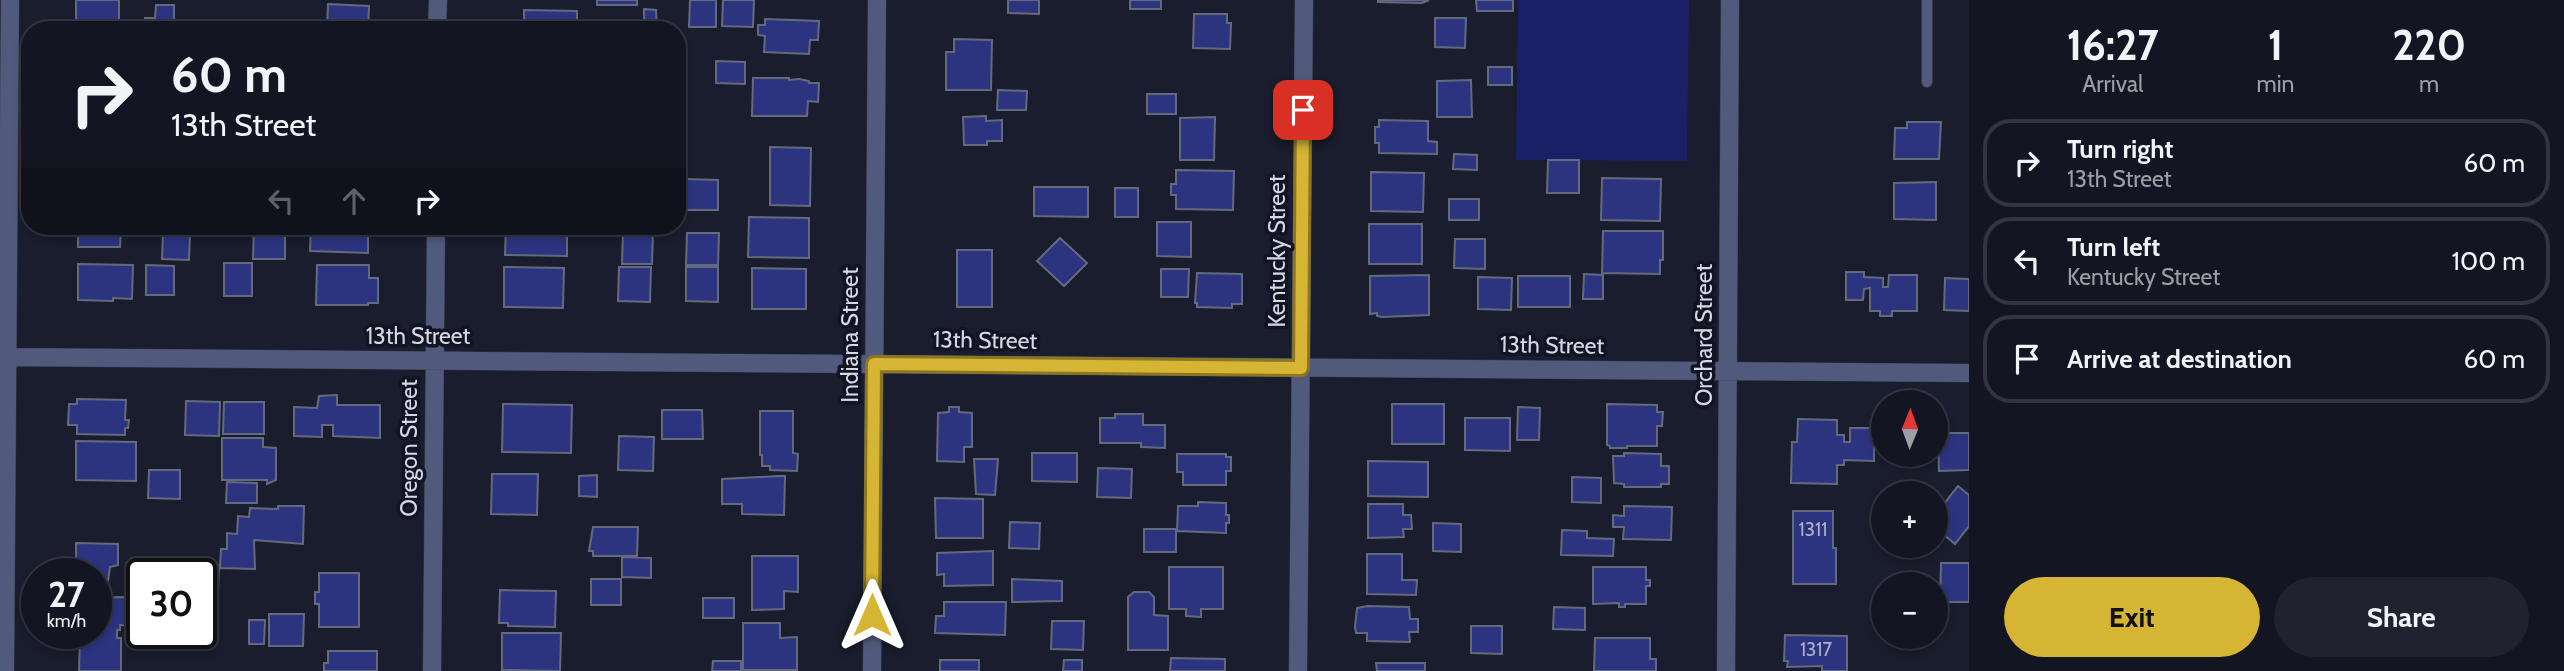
<!DOCTYPE html>
<html lang="en">
<head>
<meta charset="utf-8">
<style>
  :root { --surface:#131622; --page:#20232f; --text:#f1f3f6; --muted:#9d9fa5; --line:#323540; --accent:#d6b534 }
  body { margin:0; font-family:Cabin,sans-serif; background:var(--page); color:var(--text); height:100vh; display:flex; flex-direction:column; font-size:26px; white-space:nowrap }
  * { box-sizing:border-box; margin:0 }
  p { font-size:23px; color:var(--muted) }
  .icon { flex:none; width:38px; height:38px; fill:none; stroke:currentColor; stroke-width:2; stroke-linecap:round; stroke-linejoin:round }
  .map { position:relative; flex:1; overflow:hidden }
  .side { display:flex; flex-direction:column; background:var(--surface); width:595px }
  .side>* { flex:none }
  .hud { position:absolute; left:21px; top:21px; width:665px; height:214px; border-radius:28px; box-shadow:0 4px 10px #0003,0 0 0 2px var(--line); background:#131622; color:var(--text); overflow:hidden }
  .needle { width:46px; rotate:1deg }
  .fabs { position:absolute; left:1871px; top:390px; display:grid; gap:14px }
  .fabs a { display:grid; place-items:center; width:77px; height:77px; border-radius:50%; background:var(--surface); box-shadow:0 4px 10px #0003,0 0 0 2px var(--line); font-size:35px }
  .speed { position:absolute; left:21px; top:558px; display:flex; gap:14px; font-size:35px; font-weight:700; text-align:center }
  .speed>* { display:grid; place-content:center; width:91px; height:91px; border-radius:50%; background:var(--surface); box-shadow:0 4px 10px #0003,0 0 0 2px var(--line); line-height:1 }
  .speed small { font-size:18px; font-weight:400 }
  .speed .limit { border:4px solid #111; border-radius:10px; background:#fff; color:#111 }
  .pin { position:absolute; display:grid; place-items:center; width:60px; height:60px; color:#fff; margin:-30px; border-radius:14px; box-shadow:0 4px 10px #0006 }
  .me { position:absolute; width:77px; margin:-38px; rotate:0deg; stroke-linejoin:round; filter:drop-shadow(0 0 5px #0008) }
  .turn { display:flex; align-items:center; gap:24px; height:147px; padding:0 35px; font-size:32px }
  .turn .icon { width:91px; height:91px; stroke-width:2.5 }
  .turn b { display:block; font-size:49px; line-height:60px }
  .lanes { display:flex; align-items:center; height:66px; padding:0 35px; background:#0003; justify-content:center; gap:35px; direction:ltr }
  .lanes .off { opacity:.35 }
  .eta { display:flex; justify-content:space-evenly; align-items:center; height:119px; text-align:center }
  .eta b { font-size:42px; font-weight:800; line-height:49px }
  .button { display:flex; gap:14px; margin-top:auto; padding:14px 35px }
  .button a { flex:1; height:80px; border-radius:42px; background:var(--accent); color:#111; font-size:28px; font-weight:800; line-height:80px; text-align:center }
  .button a+a { background:var(--page); color:var(--text) }
  ul { padding:0; list-style:none }
  li { display:flex; align-items:center; gap:21px; height:88px; margin:0 14px 10px; padding:0 21px; border:4px solid var(--line); border-radius:28px }
  li div { flex:1 }
  li b { display:block; font-size:26px }
  li em { font-style:normal }
  main { display:flex; flex:1; min-height:0 }
  .map>svg:first-child { display:block }
  .green { fill:#1b1f65 }
  .building { fill:#2c3480; stroke:#646a7d; stroke-width:2 }
  .lines { fill:none; stroke-linecap:round; stroke-linejoin:round }
  .service-casing { stroke:#333747; stroke-width:12 }
  .minor-casing { stroke:#333747; stroke-width:19 }
  .service { stroke:#515a7c; stroke-width:10 }
  .minor { stroke:#515a7c; stroke-width:18 }
  .route-casing { stroke:#8b7622; stroke-width:18 }
  .route { stroke:#d6b534; stroke-width:12 }
  .labels { text-anchor:middle; dominant-baseline:central; stroke-width:7; stroke-linejoin:round; paint-order:stroke }
  .number-label { font-size:19px; fill:#acb0cb }
  .street-label { font-size:23px; fill:#d6d9e4; stroke:#111423 }
</style>
</head>
<body>
<main>
<div class="map">
<svg width="1969" height="671" viewBox="0 0 1969 671">
  <rect width="100%" height="100%" fill="#191d2d"/>
  <path class="green" d="M1518,0h171l-2,161 -171,-1z"/>
  <path class="building" d="M76,0h43v30h-43z
    M597,0h40v5h-40z
    M690,0h26v27h-27z
    M723,0h31l-1,27 -31,-1z
    M1008,0h31v14l-31,-1z
    M1130,0h31v9h-31z
    M1378,0h51l-7,3 -44,-1z
    M1476,0h37v11h-36z
    M328,4l41,2 -1,24h-41z
    M156,5h18v15h3l-1,10h-31v-12h10z
    M644,9l12,1 1,20h-31v-9l18,1z
    M524,10l53,1v19h-53z
    M1194,14h33v9h4l-1,26 -37,-1z
    M1435,18h31l-1,30 -30,-1z
    M765,19l54,2 -1,19h-8l-1,14 -45,-2 1,-16 -7,-1v-10h7z
    M954,39l38,1 -1,50h-45v-38h8z
    M716,61l29,1v22l-29,-1z
    M1488,67h24v18h-24z
    M753,78h36v2l10,-1 10,2v2h10l-1,19 -10,-1 -1,15h-55z
    M1471,80l1,37h-35v-36z
    M998,90l29,1 -1,19h-29z
    M1147,94h29v20h-29z
    M986,116v5l16,-1v21h-15v4h-23l-1,-28z
    M1215,117l-1,43h-34v-42z
    M1379,120l49,1v20l9,1v12l-58,-1v-10h-4v-16h4z
    M1907,122h34l-2,37h-45l1,-31h12z
    M770,147l41,1 -1,58 -40,-1z
    M1454,154l23,1v15l-24,-1z
    M1548,160h31v33h-32z
    M1176,170l58,1 -1,39 -57,-1v-14h-5v-11h5z
    M1371,172l53,1 -1,39 -52,-1z
    M1602,178l59,1 -1,42 -59,-1z
    M687,179l31,1v30h-31z
    M1936,182v38l-42,-1v-36z
    M1034,187h54v30l-54,-1z
    M1115,188h23v29h-23z
    M1449,199h30v21h-30z
    M749,217l60,1v40l-61,-1z
    M1157,222h34v35l-34,-1z
    M1369,224h53v40h-53z
    M68,226h53l-1,21h-42v-12h-10z
    M254,226h31v33h-32z
    M311,226h57v27l-58,-2z
    M506,226h61v30l-62,-1z
    M623,231h30l-1,33h-30z
    M1603,231h60v29h-3v14l-58,-1z
    M163,232l27,1 -1,27 -27,-1z
    M687,233h32l-1,32h-32z
    M1060,238l27,25 -23,23 -27,-25z
    M1455,239h30v30l-31,-1z
    M957,250h35v57h-35z
    M224,263h28v33h-28z
    M78,264l55,1 -1,34 -19,-1v3l-35,-1z
    M146,265l28,1v29h-28z
    M317,265h52v13h9v25h-10v2h-52z
    M504,267l60,1 -1,40 -59,-1z
    M619,267h32l-1,35 -32,-1z
    M686,267h32v35l-32,-1z
    M752,268l54,1v40h-54z
    M1161,269h28l-1,28h-27z
    M1846,272h18v5l19,1v9h5l1,-12h28v36h-25v5h-12v-5h-10v-23l-6,1 -1,11h-17z
    M1197,273l45,1v30h-10v4l-35,-1v-4h-2z
    M1584,274l19,1v24h-20z
    M1429,275v40l-47,2 -5,-1v-3l-7,1v-38z
    M1518,276h52v31h-52z
    M1478,277l34,1 -1,32 -33,-1z
    M1945,278l24,1v32l-25,-1z
    M337,395v10h43v33l-47,-2v-11h-11v12l-28,-1v-29l23,1 2,-12z
    M77,399l49,1 -1,20h4l-1,8h-3v7l-48,-1v-9h-9l1,-21h8z
    M186,401l34,1 -1,34 -34,-1z
    M224,402h40v32h-41z
    M503,404l69,1 -1,48 -69,-1z
    M1392,404h52v40h-52z
    M1607,404l50,1v7h6l-1,14h-5v20h-30v2h-17v-2l-3,-1z
    M949,407h10v5l13,1v34h-8v15l-27,-1 1,-48 11,-1z
    M1518,407l22,1 -1,32h-22z
    M662,410h40l1,29h-41z
    M760,411h33v42l5,1 -1,17 -27,-1v-4h-8v-11h-2z
    M1115,414h28v11h22v23l-24,-1v-4h-41v-25h15z
    M1465,418h45v33l-45,-1z
    M1798,419l39,1v15h7v7h6v-14h24v33l-30,-1v5h-7v19l-46,-1 1,-41h5z
    M1938,433h31v37l-30,1z
    M619,436l35,1 -1,34 -35,-1z
    M222,438h41v9l13,1v32l-9,4v-4h-45z
    M76,441l60,1v39l-60,-1z
    M1032,453h45v29l-45,-1z
    M1624,453l37,1v12h8v18h-8v3h-37v-3l-10,-1 -1,-27h11z
    M1177,454h49v3h5v14h-5v14h-43v-13h-6z
    M974,459h24l-3,36 -19,-1z
    M1368,461l60,1v35l-60,-1z
    M1098,468l34,1 -1,29 -34,-1z
    M149,470h31v29l-32,-1z
    M492,474h46l-1,41 -46,-1z
    M597,475v22l-18,-1v-20z
    M779,476h6l-1,39 -42,-1v-10h-20v-25z
    M1572,477l29,1v25l-29,-1z
    M227,482l30,1v20h-31z
    M1958,486l11,9v31l-14,18 -19,-16v-14z
    M935,498l48,1v39h-47z
    M1198,502l28,1v12h3v8h-3v10l-49,-2 1,-25h20z
    M1368,504h35v11h8l1,14h-9l1,8 -36,1z
    M278,506h26l-1,38 -49,-4 1,29 -35,-1 1,-19h6v-16l10,1 1,-18 11,1 1,-9 28,1z
    M1624,506l48,1 -1,33 -48,-1 1,-12h-11v-12l11,1z
    M1793,511h40v37h3v36h-43z
    M1010,522l30,1 -1,26 -30,-1z
    M1433,523l28,1v28l-28,-1z
    M593,527h45l-1,29h-44v-5h-4z
    M1144,529h32v23h-32z
    M1562,530l25,1v7l27,1 -1,17 -52,-1z
    M76,543l42,1v21l-8,2 -2,14 -12,-1v-6h-20z
    M993,551v34l-49,1v-12l-7,1v-22z
    M1367,554h35v26h15l-1,15 -49,-1z
    M752,556h46v36l-14,-1v18l-32,1z
    M622,557l29,1v20l-29,-1z
    M1941,563h28v39h-29z
    M191,565h28l-1,29h-17v-20h-10z
    M1169,567h54v42h-22v8l-15,-1v-7h-17z
    M1593,567h53v13h4v6h-4v18h-21v3h-6v-4l-26,1z
    M319,573h40v54h-40v-23h-4v-12h4z
    M591,579h30v26h-30z
    M1012,579l50,2v20l-50,1z
    M1878,588h5v40h-6z
    M500,590l56,1 -1,36 -47,-1v-3h-9z
    M1134,592h15l5,5v18l14,1v34h-40v-53z
    M120,597l22,1v28l-22,-1v5h-3v8h4v33h-42l1,-34h9v-3h7v-36z
    M703,598h31v20h-31z
    M944,602h62l-1,33 -70,-2 1,-17h8z
    M1367,606l42,1 1,12h8v13h-9l1,10 -43,-1v-8h-11l-1,-6 2,-19z
    M1554,607l31,1v22l-32,-1z
    M269,614h35l-1,32h-34z
    M249,620h16l-1,24h-15z
    M1052,621h32l-1,29 -32,-1z
    M743,623h37v15l17,-1v33h-54z
    M1471,626h31v28l-31,-1z
    M502,633h59l-1,38 -58,-1z
    M1785,635l62,1v35h-25v-5l-35,1 1,-6h-4z
    M1595,638h55v21h6v12h-62z
    M328,651h49v20h-53v-8h4z
    M1171,658l54,1v12h-55z
    M940,660h39v11h-39z
    M1064,660h18v11h-19z
    M713,661h28v10h-29z
    M1376,663h49v8h-48z"/>
  <g class="lines">
    <defs>
      <path id="service" d="M1927,0v82"/>
      <path id="minor" d="M437,30l1,-30
        M0,357l1969,16
        M5,671l5,-671
        M432,671l4,-445
        M872,671l5,-671
        M1298,671l6,-671
        M1726,671l4,-671"/>
    </defs>
    <use href="#service" class="service-casing"/>
    <use href="#minor" class="minor-casing"/>
    <use href="#service" class="service"/>
    <use href="#minor" class="minor"/>
  </g>
  <g class="lines">
    <defs>
      <path id="route" d="M872,615l2,-251 427,4 2,-258"/>
    </defs>
    <use href="#route" class="route-casing"/>
    <use href="#route" class="route"/>
  </g>
  <g class="labels">
    <g class="number-label">
      <text x="1813" y="529">1311</text>
      <text x="1816" y="649">1317</text>
    </g>
    <g class="street-label">
      <text transform="translate(1277 251) rotate(-90)">Kentucky Street</text>
      <text transform="translate(850 335) rotate(-90)">Indiana Street</text>
      <text transform="translate(1704 335) rotate(-90)">Orchard Street</text>
      <text x="418" y="336">13th Street</text>
      <text transform="translate(985 340) rotate(1)">13th Street</text>
      <text transform="translate(1552 345) rotate(1)">13th Street</text>
      <text transform="translate(409 448) rotate(-90)">Oregon Street</text>
    </g>
  </g>
</svg>
<div class="fabs">
<a><svg class="needle" viewBox="-14 -14 28 28"><path d="M0-13l5 13h-10z" fill="#e53935"/><path d="M0 13l5-13h-10z" fill="#9d9fa5"/></svg></a>
<a>+</a>
<a>−</a>
</div>
<div class="speed"><div>27<small>km/h</small></div><div class="limit">30</div></div>
<div class="pin" style="left:1303px;top:110px;background:#d93025"><svg class="icon" aria-label="arrive" viewBox="0 0 24 24"><path d="M6 21V4h12l-3 4 3 4H6"/></svg></div>
<svg class="me" style="left:872px;top:615px" viewBox="-20 -20 40 40"><path d="M0-17L14 15 0 8-14 15z" fill="#d6b534" stroke="#fff" stroke-width="4"/></svg>
<div class="hud">
<div class="turn"><svg class="icon" aria-label="right" viewBox="0 0 24 24"><path d="M7 20v-9h11M14 6l5 5-5 5"/></svg><div><b>60 m</b>13th Street</div></div>
<div class="lanes"><svg class="icon off" aria-label="left" viewBox="0 0 24 24"><path d="M17 20v-9H6M10 6l-5 5 5 5"/></svg><svg class="icon off" aria-label="ahead" viewBox="0 0 24 24"><path d="M12 20V5M6 11l6-6 6 6"/></svg><svg class="icon" aria-label="right" viewBox="0 0 24 24"><path d="M7 20v-9h11M14 6l5 5-5 5"/></svg></div>
</div>
</div>
<section class="side">
<div class="eta">
<div><b>16:27</b><p>Arrival</p></div>
<div><b>1</b><p>min</p></div>
<div><b>220</b><p>m</p></div>
</div>
<ul>
<li><svg class="icon" aria-label="right" viewBox="0 0 24 24"><path d="M7 20v-9h11M14 6l5 5-5 5"/></svg><div><b>Turn right</b><p>13th Street</p></div><em>60 m</em></li>
<li><svg class="icon" aria-label="left" viewBox="0 0 24 24"><path d="M17 20v-9H6M10 6l-5 5 5 5"/></svg><div><b>Turn left</b><p>Kentucky Street</p></div><em>100 m</em></li>
<li><svg class="icon" aria-label="arrive" viewBox="0 0 24 24"><path d="M6 21V4h12l-3 4 3 4H6"/></svg><div><b>Arrive at destination</b></div><em>60 m</em></li>
</ul>
<div class="button"><a>Exit</a><a>Share</a></div>
</section>
</main>
</body>
</html>
